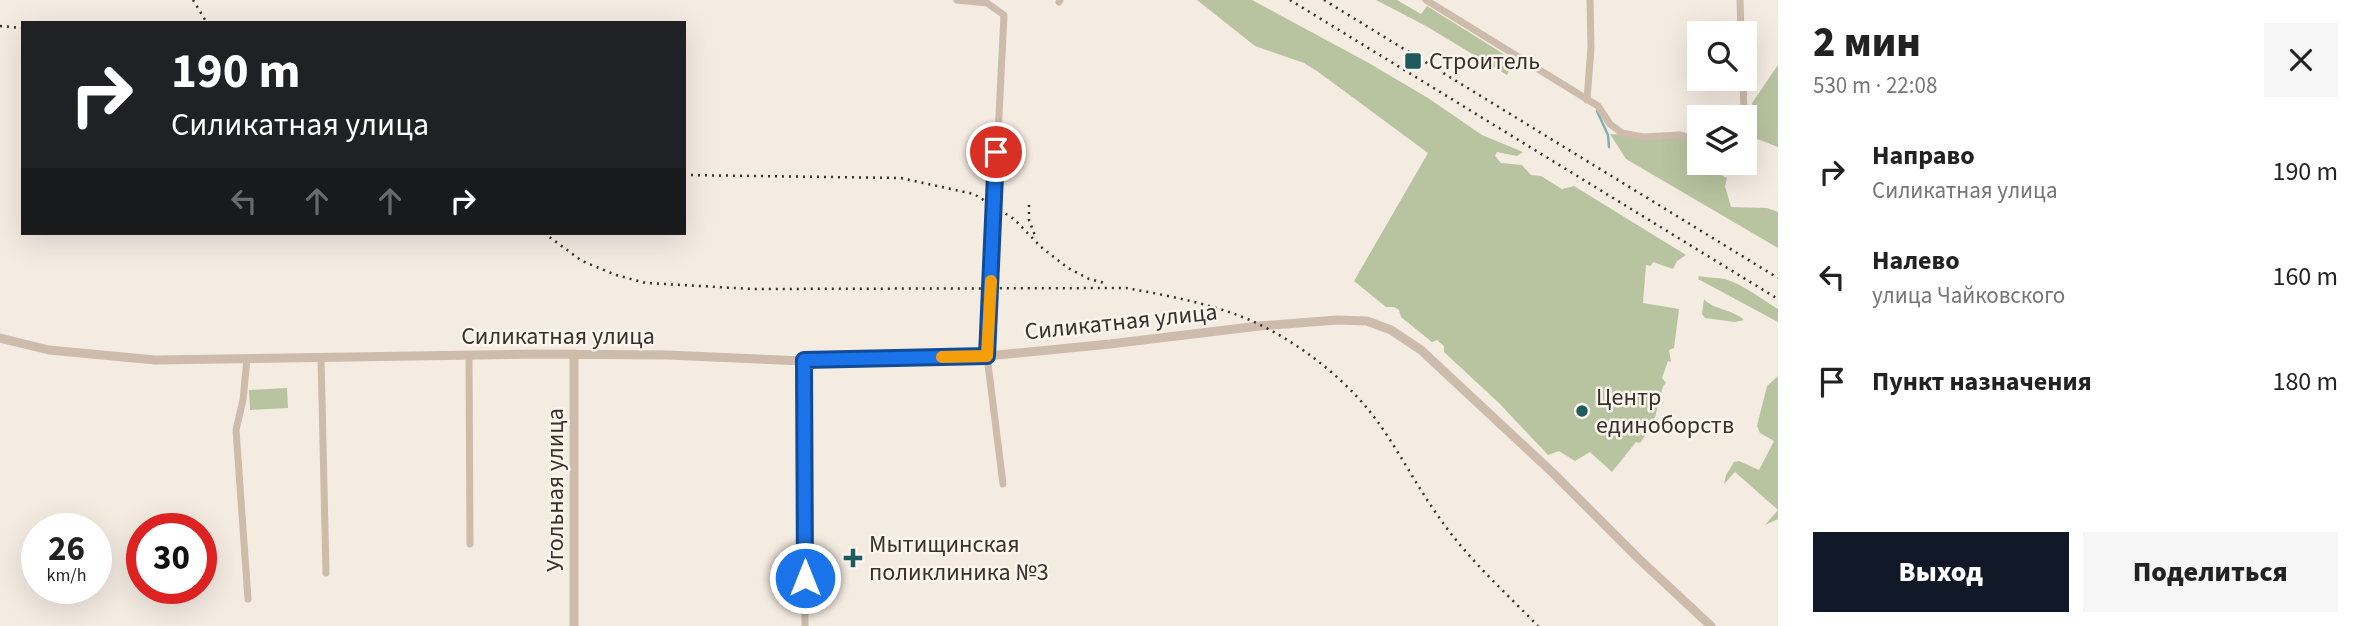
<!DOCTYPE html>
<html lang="ru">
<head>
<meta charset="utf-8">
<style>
  :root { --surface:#fff; --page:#f6f6f6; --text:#222; --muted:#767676; --accent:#111827 }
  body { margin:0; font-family:"Source Sans 3",sans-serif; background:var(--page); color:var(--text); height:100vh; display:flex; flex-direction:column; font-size:26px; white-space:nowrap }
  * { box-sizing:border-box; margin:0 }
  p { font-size:23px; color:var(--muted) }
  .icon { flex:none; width:38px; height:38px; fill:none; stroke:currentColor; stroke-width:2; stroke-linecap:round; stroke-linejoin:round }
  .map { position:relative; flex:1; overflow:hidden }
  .details { display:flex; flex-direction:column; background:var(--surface); width:595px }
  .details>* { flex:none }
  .top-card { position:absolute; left:21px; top:21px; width:665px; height:214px; border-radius:0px; box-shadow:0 7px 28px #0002; background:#202124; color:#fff; overflow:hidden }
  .tools { position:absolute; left:1687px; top:21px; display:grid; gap:14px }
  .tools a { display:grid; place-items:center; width:70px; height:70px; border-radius:0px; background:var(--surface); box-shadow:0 7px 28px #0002; font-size:35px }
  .speed { position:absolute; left:21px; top:513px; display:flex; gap:14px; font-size:35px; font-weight:700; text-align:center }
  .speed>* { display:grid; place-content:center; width:91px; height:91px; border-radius:50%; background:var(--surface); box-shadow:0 7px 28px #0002; line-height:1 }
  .speed small { font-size:18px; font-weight:400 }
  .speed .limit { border:10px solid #d22; background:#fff; color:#111 }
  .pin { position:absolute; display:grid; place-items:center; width:60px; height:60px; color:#fff; margin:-30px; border:4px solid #fff; border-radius:50%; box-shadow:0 2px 7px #0007 }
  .me { position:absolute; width:77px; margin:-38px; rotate:0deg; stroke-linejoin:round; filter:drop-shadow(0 0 5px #0008) }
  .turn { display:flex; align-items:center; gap:24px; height:147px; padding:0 35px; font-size:32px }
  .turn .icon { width:91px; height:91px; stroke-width:2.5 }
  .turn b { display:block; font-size:49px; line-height:60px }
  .lanes { display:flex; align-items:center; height:66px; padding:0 35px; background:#0003; justify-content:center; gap:35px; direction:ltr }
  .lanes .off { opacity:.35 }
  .round { display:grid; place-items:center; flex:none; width:74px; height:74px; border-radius:0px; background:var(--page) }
  .headline { display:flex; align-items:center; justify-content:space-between; height:119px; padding:0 35px }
  h1 { font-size:42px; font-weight:800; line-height:52px }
  .cta { display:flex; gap:14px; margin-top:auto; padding:14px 35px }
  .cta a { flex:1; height:80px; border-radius:0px; background:var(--accent); color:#fff; font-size:28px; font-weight:800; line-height:80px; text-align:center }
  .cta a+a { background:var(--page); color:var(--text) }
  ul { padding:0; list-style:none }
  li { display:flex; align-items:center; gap:21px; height:105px; padding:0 35px }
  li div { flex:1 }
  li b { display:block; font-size:26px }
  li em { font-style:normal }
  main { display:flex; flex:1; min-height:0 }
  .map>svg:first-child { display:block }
  .green { fill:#b8c4a0 }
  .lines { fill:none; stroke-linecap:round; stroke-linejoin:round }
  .stream { stroke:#7fb0b2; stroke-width:2.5 }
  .minor { stroke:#cdbbac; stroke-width:7 }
  .tertiary { stroke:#cdbbac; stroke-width:9 }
  .rail { stroke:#3b302b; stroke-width:2.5; stroke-dasharray:2 5; stroke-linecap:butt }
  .route-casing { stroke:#114b97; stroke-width:18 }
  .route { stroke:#1a73e8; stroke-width:12 }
  .slow { stroke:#f59e0b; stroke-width:12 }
  .poi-dot { fill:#1f5a5e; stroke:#fbf5ee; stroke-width:2.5 }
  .labels { text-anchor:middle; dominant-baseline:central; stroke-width:5; stroke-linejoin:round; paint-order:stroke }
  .poi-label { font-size:24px; fill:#3b302b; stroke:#fbf5ee; text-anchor:start }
  .street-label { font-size:24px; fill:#3b302b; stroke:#fbf5ee }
</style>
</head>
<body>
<main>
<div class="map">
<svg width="1778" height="626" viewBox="0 0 1778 626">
  <rect width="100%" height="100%" fill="#f4ebe1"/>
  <path class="green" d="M1197,0h55l115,62 61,36 54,37 41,17 -6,4 -20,-4 -2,4 6,7 21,2 9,10 10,1 21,13 12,-3 112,69 -9,6 -4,8 -20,-7 -2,4 -5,-1 -3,38 36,6 -5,39 -5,2 2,12 -3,-1 -6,17 4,5 -3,3 -10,39 -13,18 -4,-1 -24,30 -22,-20 -15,9 -16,-10 -11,4 -49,-52 -55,-51v-6l-7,-6 -5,2 -31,-25 -2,-7 -5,-3h-8l-32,-26 74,-128 -111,-82 -13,-8 -49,-17z
    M1376,0h21l24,14 6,-8 83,52 3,5 -6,12 -81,-49z
    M1778,65v82l-26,-10v-34z
    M1610,134l69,3 20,4v22l28,15 -2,8 6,21 36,1 11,4v36l-152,-89z
    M1699,276c12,3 22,0 34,6 16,7 30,18 45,27v13l-80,-43z
    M1704,299c9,11 29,10 40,21l-9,2 -30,-4 -3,-4z
    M1778,376v143l-13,6 13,-15 -43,-38 -11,12 2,-9 8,-13 5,-1 20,9 15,-29 -14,-8 -3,-7 10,-40z
    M287,388l1,20 -38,2 -1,-20z"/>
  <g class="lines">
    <path class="stream" d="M1597,111l11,24 1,12"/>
    <path class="minor" d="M957,0l30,3 17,12 -17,341 16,128
      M1426,0l172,106 12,18 12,9 21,4 36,-2 20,4
      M1740,0l1,33
      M1059,2l1,-2
      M1743,79l1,38
      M1587,100l4,-53 -1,-47
      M469,356l1,188
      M321,357l5,216
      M247,359l-4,41 -7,30 12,169
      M804,361l1,265"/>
    <path class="tertiary" d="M0,338l49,12 106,10 386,-6 126,1 137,6 183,-5 123,-12 149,-18 78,-6 30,1 24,9 30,20 132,123 86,86 72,67
      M574,626v-272"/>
    <path class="rail" d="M193,0l14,23
      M1290,0l488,299
      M1324,0l454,278
      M0,26l23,2
      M684,175l217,3 73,16 40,25 27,28 27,21 21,11 16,4
      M1029,205v15l7,18
      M544,233l38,28 34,14 30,8 107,6 373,-1c34,6 70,13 103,24 52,17 109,59 142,101 26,33 45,73 70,107 27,39 64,72 97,106"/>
  </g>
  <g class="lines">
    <defs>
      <path id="route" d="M805,578l-1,-218 183,-4 9,-204"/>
    </defs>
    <use href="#route" class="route-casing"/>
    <use href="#route" class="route"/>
    <path class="slow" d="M942,357l45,-1 4,-75"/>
  </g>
  <g class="poi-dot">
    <rect x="1404" y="52" width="18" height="18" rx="3.5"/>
    <circle cx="1582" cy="411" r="7"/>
    <path d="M849.5 547.5h7v7h7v7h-7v7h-7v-7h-7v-7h7z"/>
  </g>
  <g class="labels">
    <g class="poi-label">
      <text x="1429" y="61">Строитель</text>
      <text x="1596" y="397">Центр<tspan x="1596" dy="28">единоборств</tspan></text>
      <text x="869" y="544">Мытищинская<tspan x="869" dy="28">поликлиника №3</tspan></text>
    </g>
    <g class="street-label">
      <text transform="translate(1121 322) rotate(-6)">Силикатная улица</text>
      <text x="558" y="336">Силикатная улица</text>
      <text transform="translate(555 490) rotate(-90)">Угольная улица</text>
    </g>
  </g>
</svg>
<div class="tools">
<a><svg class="icon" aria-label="search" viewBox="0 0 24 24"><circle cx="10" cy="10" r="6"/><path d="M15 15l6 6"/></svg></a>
<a><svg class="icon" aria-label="layers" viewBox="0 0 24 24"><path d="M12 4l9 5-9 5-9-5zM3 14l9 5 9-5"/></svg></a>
</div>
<div class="speed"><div>26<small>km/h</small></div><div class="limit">30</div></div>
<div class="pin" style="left:996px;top:152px;background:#d93025"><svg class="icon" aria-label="arrive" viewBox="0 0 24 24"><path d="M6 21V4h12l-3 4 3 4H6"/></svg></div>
<svg class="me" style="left:805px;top:578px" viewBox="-20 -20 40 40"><circle r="17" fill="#1a73e8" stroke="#fff" stroke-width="3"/><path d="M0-11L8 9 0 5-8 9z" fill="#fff"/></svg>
<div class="top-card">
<div class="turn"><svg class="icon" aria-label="right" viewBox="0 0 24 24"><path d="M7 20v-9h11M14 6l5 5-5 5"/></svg><div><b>190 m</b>Силикатная улица</div></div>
<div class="lanes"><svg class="icon off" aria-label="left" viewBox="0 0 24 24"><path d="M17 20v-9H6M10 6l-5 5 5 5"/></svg><svg class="icon off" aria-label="ahead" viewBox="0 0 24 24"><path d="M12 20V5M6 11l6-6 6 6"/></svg><svg class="icon off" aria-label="ahead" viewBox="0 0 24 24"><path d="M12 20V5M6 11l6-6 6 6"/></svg><svg class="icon" aria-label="right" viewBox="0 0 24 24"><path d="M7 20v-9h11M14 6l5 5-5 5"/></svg></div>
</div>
</div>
<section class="details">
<div class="headline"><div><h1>2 мин</h1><p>530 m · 22:08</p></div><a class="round"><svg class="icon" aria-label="close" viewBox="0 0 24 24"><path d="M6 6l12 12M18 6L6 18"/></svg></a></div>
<ul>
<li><svg class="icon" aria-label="right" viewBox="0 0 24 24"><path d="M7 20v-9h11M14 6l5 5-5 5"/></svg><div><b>Направо</b><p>Силикатная улица</p></div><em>190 m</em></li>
<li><svg class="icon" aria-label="left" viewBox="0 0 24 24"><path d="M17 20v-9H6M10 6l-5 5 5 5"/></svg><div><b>Налево</b><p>улица Чайковского</p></div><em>160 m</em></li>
<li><svg class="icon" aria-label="arrive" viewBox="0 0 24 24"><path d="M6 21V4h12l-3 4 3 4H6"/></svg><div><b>Пункт назначения</b></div><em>180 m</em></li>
</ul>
<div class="cta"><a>Выход</a><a>Поделиться</a></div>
</section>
</main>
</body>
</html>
